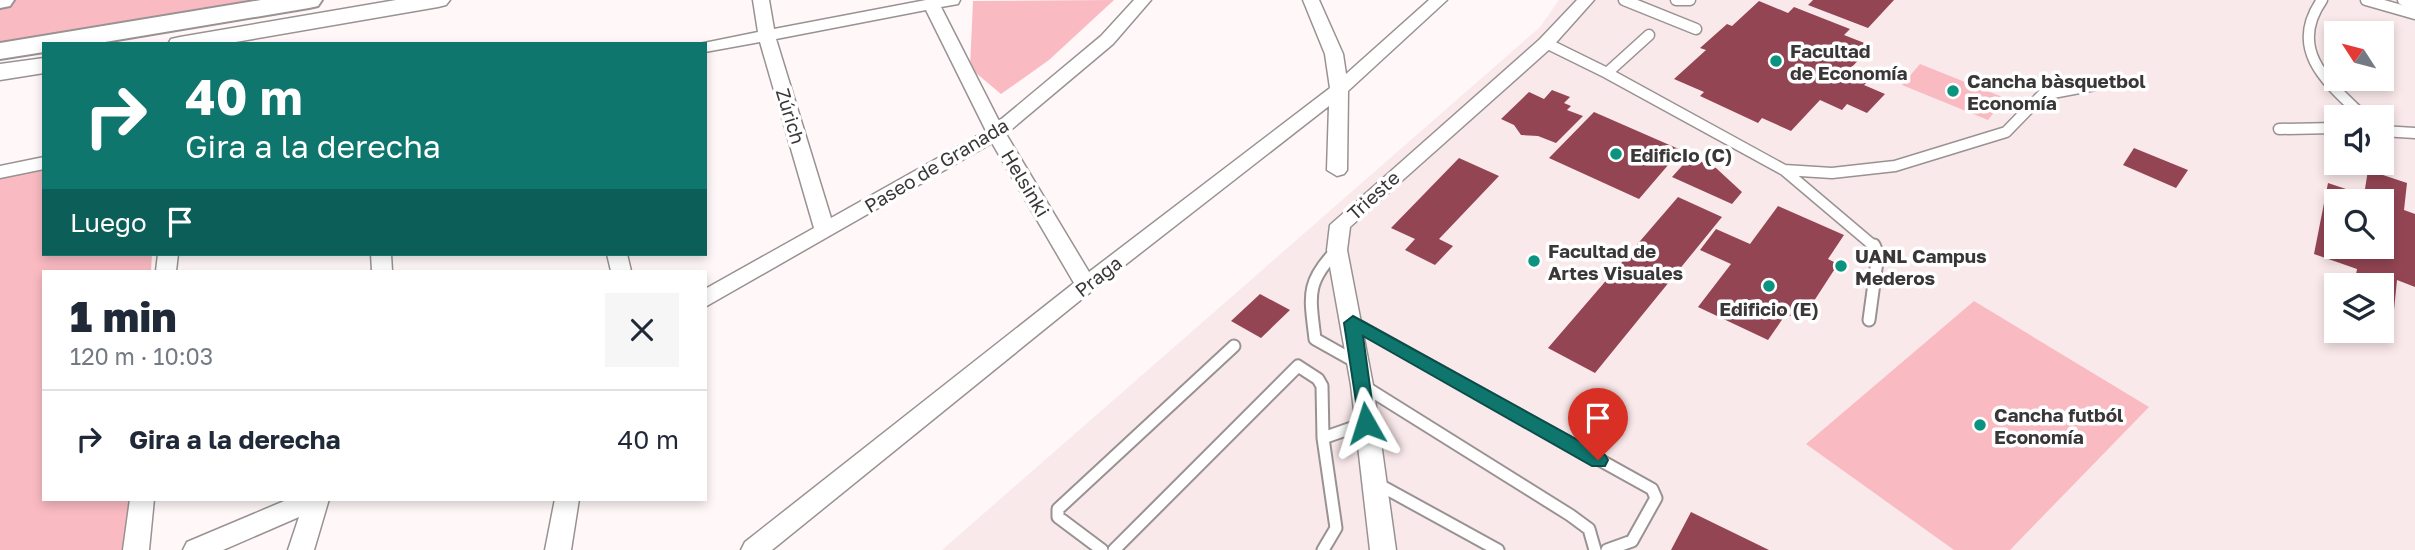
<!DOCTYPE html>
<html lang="es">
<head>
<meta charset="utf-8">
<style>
  :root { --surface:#fff; --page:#f6f6f7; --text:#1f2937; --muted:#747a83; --line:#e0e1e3 }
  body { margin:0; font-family:"Golos Text",sans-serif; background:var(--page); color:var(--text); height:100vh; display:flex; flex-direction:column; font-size:26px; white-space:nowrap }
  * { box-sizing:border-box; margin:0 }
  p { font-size:23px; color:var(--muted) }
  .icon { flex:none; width:38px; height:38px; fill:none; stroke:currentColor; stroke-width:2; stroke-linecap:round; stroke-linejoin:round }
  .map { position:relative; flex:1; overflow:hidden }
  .details { position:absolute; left:42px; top:270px; width:665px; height:231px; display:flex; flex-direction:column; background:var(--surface); border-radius:0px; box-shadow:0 4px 10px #0003 }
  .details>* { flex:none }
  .top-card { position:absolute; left:42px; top:42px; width:665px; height:214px; border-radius:0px; box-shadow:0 4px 10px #0003; background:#0f766e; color:#fff; overflow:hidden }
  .needle { width:46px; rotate:306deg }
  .controls { position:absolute; left:2324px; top:21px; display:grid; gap:14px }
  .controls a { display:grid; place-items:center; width:70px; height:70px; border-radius:0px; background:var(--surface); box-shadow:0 4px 10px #0003; font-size:35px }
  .pin { position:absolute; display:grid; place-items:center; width:60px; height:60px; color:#fff; margin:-72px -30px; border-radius:50% 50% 50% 0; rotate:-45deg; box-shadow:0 0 7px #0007 }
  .pin .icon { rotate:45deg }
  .me { position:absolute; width:77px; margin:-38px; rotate:354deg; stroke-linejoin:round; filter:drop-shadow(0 0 5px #0008) }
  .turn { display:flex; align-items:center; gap:24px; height:147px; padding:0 28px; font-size:32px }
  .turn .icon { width:91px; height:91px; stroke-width:2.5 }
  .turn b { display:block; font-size:49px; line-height:60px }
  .then { display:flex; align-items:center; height:66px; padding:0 28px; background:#0003; gap:14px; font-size:26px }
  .round { display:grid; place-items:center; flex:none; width:74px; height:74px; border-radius:0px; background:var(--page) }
  .overview { display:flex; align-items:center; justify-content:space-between; height:119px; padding:0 28px }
  h1 { font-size:42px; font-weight:800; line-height:52px }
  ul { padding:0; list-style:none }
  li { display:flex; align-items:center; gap:21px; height:98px; padding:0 28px; border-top:2px solid var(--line) }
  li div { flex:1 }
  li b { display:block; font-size:26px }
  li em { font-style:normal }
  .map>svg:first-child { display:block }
  .built { fill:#fae9eb; fill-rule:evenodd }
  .green { fill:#fabac2 }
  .building { fill:#934553; fill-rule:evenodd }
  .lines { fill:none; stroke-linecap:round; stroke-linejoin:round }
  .service-far1-casing { stroke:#999293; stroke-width:13 }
  .service-casing { stroke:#999293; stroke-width:15 }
  .minor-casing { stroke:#999293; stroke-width:3 }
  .secondary-casing { stroke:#999293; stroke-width:3 }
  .trunk-casing { stroke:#999293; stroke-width:4 }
  .service-far1 { stroke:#fff; stroke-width:10 }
  .service { stroke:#fff; stroke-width:11 }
  .minor { fill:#fff; fill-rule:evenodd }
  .secondary { fill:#fff; fill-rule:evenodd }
  .trunk { fill:#fff; fill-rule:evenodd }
  .route { fill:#0f766e; stroke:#0a4d48; stroke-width:2 }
  .poi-dot { fill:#0a937f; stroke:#fff; stroke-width:2.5 }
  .labels { text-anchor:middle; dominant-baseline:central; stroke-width:7; stroke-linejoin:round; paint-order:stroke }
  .poi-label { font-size:19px; font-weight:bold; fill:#3a3738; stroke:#fff; text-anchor:start }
  .street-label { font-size:19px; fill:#3a3738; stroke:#fff }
</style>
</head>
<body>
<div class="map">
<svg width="2415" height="550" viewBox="0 0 2415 550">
  <rect width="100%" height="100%" fill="#fff7f8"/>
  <path class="built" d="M1559,0h856v550h-1473l598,-523zM2336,33h46v46h-46zM2336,117h46v46h-46zM2336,201h46v46h-46zM2336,285h46v46h-46z"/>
  <path class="green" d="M0,0h309l-309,51z
    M1114,0l-65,60 -48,34 -31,-26 3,-67z
    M1920,64l85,34 -17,22 -86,-35z
    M44,168v86h108l-1,17h-107v228h85l-4,51h-125v-374z
    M1974,301l175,106 -139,143h-56l-148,-106z"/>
  <path class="building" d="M1813,0h81l-26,28 -60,-23z
    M1759,1l29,12 6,-6 56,22 -6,6 28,11 -24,25 21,9 -5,5 21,9 -18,19 -20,-9 -5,6 -22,-10 -29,31 -29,-13 -4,5 -58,-27 4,-4 -30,-13 32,-29 -6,-2 27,-24 5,2z
    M1552,90l18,7 -6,6 7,3 -4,4 16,6 -27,27 -18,-7 -17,-1 -7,-10 -13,-6 28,-27 15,7z
    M1594,112l87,38 -42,49 -90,-41z
    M2134,148l54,22 -12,18 -53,-23z
    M1690,157l26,11 26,24 -10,12 -60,-27z
    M1459,158l40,18 -60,63 14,7 -18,19 -30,-15 10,-11 -24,-11z
    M2368,170l39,13 -3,27 11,4v73l-18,-7 -3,30 -12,-5v-20h-28l3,-16 -43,-15 14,-71 36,12zM2336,201h46v46h-46z
    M1678,197l44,20 -127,156 -47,-25z
    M1778,206l66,29 -16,24 10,5 -37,57 -15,-7 -18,26 -70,-33 33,-43 -31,-14 16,-21 34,15z
    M1260,294l30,16 -29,28 -30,-17z
    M1691,512l78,38h-98z"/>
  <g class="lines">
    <defs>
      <path id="service-far1" d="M1624,0l72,29
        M1676,0h14
        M2322,0c-35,50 6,83 42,117
        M2366,0l49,14
        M2403,0l12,5
        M1546,43l61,30 42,-38
        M1607,73l177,97 48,3 63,-7 111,-34 36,-37 53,-10
        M2279,129l57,-1
        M2382,131l33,2
        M1784,170l91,77"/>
      <path id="service" d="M1337,250c-32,33 -27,46 -22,89l41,23
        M1869,320l9,-66 -4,-9
        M1353,323l299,166 4,9 -24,43 -25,9
        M1362,385l208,130 19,14 6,21
        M1323,438l43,-15
        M1376,483l122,67
        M1102,550l-44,-33v-8l176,-163
        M1114,550l184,-184 20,13 4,7 1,52 13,90 -13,22"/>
      <path id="minor" d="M753,0h16l5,29 152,-29h34l-2,4 -17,3 58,114 102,-85 33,-36h17l-38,44 -107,90 83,138 241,-184 -5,-34 -22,-54h16l24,54 3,20 83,-74h18l-99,91 -1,79 -3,4 -7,2 -10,-6 2,-64 -236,184 -321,260h-31l4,-8 329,-259 -82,-140 -287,164v-18l109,-61 -54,-186 -55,10v-8h-6l59,-12zM926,10l60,121 -155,87 -55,-179z
        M1577,0h17l-42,47 -202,180 -3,23 26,135 23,165h-26l-19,-165 -24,-135 3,-25 210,-186z
        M44,157v12l-44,9v-12z
        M158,254h20l-2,17h-20z
        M371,254h20l1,17h-20z
        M607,254h20l4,17h-20z
        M130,499h24l-5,51h-26z
        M289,499h40l-15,51h-26l11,-33 -76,33h-40l4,-8z
        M555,499h24l-8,51h-26z"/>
      <path id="secondary" d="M396,0h54l-4,5 -8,2 -214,37h-56l3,-5 9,-2z
        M44,58v15l-44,7v-16z"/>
      <path id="trunk" d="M0,0h14l-4,6 -10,2z
        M261,0h61l-4,6 -9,2 -216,36h-49v8l-44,7v-16z"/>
    </defs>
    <use href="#service-far1" class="service-far1-casing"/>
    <use href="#service" class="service-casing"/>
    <use href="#minor" class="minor-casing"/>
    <use href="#secondary" class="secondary-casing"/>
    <use href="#trunk" class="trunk-casing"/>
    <use href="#service-far1" class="service-far1"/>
    <use href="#service" class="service"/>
    <use href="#minor" class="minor"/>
    <use href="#secondary" class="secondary"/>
    <use href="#trunk" class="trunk"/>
  </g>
  <path class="route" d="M1353,316l252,139 3,5 -3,6h-13l-229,-130 12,87 -9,7 -6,-2 -16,-105z"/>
  <g class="poi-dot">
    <circle cx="1776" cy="61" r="7"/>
    <circle cx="1953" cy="91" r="7"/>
    <circle cx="1616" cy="154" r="7"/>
    <circle cx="1534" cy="261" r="7"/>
    <circle cx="1841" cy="266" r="7"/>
    <circle cx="1769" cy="286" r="7"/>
    <circle cx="1980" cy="425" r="7"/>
  </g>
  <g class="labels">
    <g class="poi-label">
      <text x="1790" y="50">Facultad<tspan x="1790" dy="22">de Economía</tspan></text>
      <text x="1967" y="80">Cancha bàsquetbol<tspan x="1967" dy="22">Economía</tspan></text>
      <text x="1630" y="154">EdificIo (C)</text>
      <text x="1548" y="250">Facultad de<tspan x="1548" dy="22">Artes Visuales</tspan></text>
      <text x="1855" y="255">UANL Campus<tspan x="1855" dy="22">Mederos</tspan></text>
      <text x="1769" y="308" text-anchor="middle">Edificio (E)</text>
      <text x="1994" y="414">Cancha futból<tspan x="1994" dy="22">Economía</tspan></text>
    </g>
    <g class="street-label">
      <text transform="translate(791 116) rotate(73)">Zúrich</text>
      <text transform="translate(936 165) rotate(-31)">Paseo de Granada</text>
      <text transform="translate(1026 183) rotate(59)">Helsinki</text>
      <text transform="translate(1373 195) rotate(-42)">Trieste</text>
      <text transform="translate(1098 276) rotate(-38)">Praga</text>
    </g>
  </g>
</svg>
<div class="controls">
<a><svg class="needle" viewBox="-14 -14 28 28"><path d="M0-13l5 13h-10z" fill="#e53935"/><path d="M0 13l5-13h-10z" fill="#747a83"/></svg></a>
<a><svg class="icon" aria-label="sound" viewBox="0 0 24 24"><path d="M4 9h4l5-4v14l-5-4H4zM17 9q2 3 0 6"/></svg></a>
<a><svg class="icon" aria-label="search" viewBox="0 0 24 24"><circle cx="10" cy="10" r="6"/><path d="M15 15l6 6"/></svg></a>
<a><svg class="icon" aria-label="layers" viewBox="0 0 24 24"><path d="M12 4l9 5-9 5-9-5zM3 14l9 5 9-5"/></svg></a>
</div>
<div class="pin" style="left:1598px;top:460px;background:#d93025"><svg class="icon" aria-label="arrive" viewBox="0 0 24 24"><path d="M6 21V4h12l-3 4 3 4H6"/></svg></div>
<svg class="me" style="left:1366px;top:423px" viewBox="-20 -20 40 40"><path d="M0-17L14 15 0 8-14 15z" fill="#0f766e" stroke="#fff" stroke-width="4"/></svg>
<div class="top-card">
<div class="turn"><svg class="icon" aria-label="right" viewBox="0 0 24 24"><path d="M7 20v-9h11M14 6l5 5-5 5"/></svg><div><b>40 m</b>Gira a la derecha</div></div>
<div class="then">Luego<svg class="icon" aria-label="arrive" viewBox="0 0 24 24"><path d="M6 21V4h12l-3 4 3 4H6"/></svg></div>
</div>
<section class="details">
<div class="overview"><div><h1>1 min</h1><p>120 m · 10:03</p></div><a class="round"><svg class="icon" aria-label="close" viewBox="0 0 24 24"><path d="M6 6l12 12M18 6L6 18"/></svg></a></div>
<ul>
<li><svg class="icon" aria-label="right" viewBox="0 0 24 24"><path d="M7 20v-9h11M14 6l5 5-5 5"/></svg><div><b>Gira a la derecha</b></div><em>40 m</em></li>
</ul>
</section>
</div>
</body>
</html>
